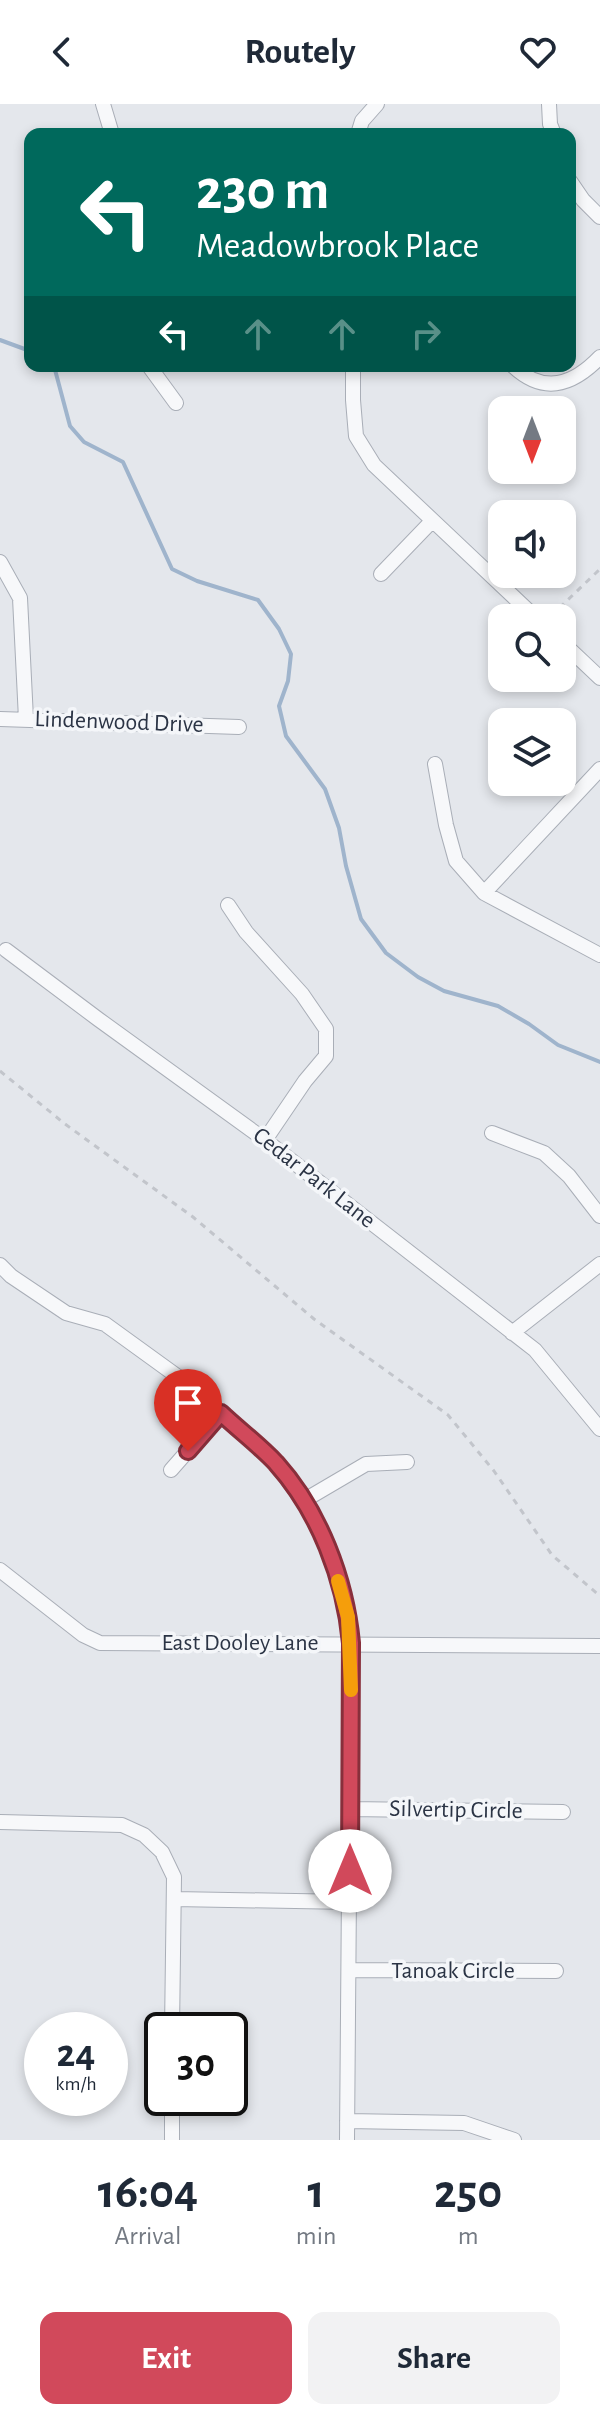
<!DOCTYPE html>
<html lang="en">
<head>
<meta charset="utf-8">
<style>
  :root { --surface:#fff; --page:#f2f2f3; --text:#1f2937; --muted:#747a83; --accent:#d1495b }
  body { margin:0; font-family:"Alegreya Sans",sans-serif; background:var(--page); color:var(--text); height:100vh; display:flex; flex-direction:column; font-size:30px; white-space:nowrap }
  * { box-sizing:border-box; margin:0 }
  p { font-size:26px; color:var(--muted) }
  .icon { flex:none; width:44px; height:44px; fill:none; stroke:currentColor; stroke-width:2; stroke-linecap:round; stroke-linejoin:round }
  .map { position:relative; height:2036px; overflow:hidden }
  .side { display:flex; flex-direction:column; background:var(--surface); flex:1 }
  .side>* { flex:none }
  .banner { position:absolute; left:24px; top:24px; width:552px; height:244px; border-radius:16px; box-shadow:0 4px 12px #0003; background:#00695c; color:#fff; overflow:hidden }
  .needle { width:52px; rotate:180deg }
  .buttons { position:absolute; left:488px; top:292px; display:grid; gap:16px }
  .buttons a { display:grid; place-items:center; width:88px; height:88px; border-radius:16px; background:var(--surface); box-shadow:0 4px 12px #0003; font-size:40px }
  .speed { position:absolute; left:24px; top:1908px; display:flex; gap:16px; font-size:40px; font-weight:700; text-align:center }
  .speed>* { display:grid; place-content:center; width:104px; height:104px; border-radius:50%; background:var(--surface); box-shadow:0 4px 12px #0003; line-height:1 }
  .speed small { font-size:20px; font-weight:400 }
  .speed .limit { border:4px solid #111; border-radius:12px; background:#fff; color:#111 }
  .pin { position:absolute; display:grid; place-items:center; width:68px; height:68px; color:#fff; margin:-82px -34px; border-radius:50% 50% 50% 0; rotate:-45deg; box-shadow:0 0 8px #0007 }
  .pin .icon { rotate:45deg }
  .me { position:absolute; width:88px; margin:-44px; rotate:0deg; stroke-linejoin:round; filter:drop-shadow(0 0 6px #0008) }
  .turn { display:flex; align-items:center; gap:28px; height:168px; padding:0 40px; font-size:36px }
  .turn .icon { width:104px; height:104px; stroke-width:2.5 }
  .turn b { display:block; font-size:56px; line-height:68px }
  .lanes { display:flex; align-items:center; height:76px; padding:0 40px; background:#0003; justify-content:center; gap:40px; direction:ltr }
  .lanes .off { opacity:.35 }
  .eta { display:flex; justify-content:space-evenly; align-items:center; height:136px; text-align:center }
  .eta b { font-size:48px; font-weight:700; line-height:56px }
  .primary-button { display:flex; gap:16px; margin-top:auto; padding:16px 40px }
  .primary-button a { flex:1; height:92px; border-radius:16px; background:var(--accent); color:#fff; font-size:32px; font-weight:700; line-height:92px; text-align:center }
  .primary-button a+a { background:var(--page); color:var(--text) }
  header { display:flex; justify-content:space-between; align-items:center; height:104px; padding:0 40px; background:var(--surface); font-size:36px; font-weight:700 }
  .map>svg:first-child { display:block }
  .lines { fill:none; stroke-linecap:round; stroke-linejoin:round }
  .stream { stroke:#9fb4cc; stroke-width:4 }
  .minor-casing { stroke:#a9aeb7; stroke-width:16 }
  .path { stroke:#c2c5cb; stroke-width:3; stroke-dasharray:6 6; stroke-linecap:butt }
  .minor { stroke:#f7f8fa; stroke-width:14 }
  .route-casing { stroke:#882f3b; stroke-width:20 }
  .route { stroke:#d1495b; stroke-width:14 }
  .slow { stroke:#f59e0b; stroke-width:14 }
  .labels { text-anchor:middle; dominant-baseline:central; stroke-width:7; stroke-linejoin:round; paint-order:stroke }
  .street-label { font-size:24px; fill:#2b3445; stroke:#f4f6f9 }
</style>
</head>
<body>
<header><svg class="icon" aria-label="back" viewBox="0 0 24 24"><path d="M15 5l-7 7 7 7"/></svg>Routely<svg class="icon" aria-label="heart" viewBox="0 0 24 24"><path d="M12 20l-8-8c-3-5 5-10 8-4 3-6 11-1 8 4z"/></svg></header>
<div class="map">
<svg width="600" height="2036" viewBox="0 0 600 2036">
  <rect width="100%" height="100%" fill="#e4e7ec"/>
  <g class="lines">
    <path class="stream" d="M0,236l30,11
      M54,262l16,60 14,16 39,20 49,107 25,12 61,19 21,29 12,25 -3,27 -9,25 7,30 39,53 14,39 7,38 15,53 25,34 32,24 26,14 54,15 31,18 29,21 42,17"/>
    <defs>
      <path id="minor" d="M103,0l9,30
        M549,0l1,20 4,10
        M358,30l4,-13 15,-17
        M570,77l13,19 17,17
        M149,262l27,37
        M353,262v34l3,36 18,29 162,153
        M513,262c31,29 60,19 87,-9
        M0,458l20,36 6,121
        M381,470l51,-53
        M562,538l38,36
        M0,615l239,8
        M435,660l11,61 10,36 28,32
        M600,665l-116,124 116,62
        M228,801l18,27 56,62 24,35v27l-21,25 -40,59
        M6,846l92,69 167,121 270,210 65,79
        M492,1029l52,20 25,23 31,40
        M0,1161l11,11 55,37 39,11 87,63 84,77 39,54 18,46 15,53 3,26 -4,497
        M512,1229l88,-69
        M171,1366l50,-57
        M303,1397l63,-37 41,-2
        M0,1466l83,65 17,8 500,3
        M350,1705l213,3
        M0,1718l122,3 22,10 18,17 12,25 -2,153
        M174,1795l176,3
        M349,1866l207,1
        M347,2017l117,2 50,17
        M172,2036v-42"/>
    </defs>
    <use href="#minor" class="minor-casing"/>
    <path class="path" d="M551,512l49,-47
      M0,967l65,53 128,93 121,102 134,96 46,56 58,84 48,41"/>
    <use href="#minor" class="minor"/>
  </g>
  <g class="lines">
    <defs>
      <path id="route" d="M188,1347l33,-38c18,17 38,32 55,50 43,48 69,116 75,180l-1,228"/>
    </defs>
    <use href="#route" class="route-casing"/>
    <use href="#route" class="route"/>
    <path class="slow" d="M338,1477l10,36 3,73"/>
  </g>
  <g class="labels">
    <g class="street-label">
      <text transform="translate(119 618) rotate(2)">Lindenwood Drive</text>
      <text transform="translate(314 1074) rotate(38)">Cedar Park Lane</text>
      <text x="240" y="1539">East Dooley Lane</text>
      <text transform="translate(456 1706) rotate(1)">Silvertip Circle</text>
      <text x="453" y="1867">Tanoak Circle</text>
    </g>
  </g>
</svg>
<div class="buttons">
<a><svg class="needle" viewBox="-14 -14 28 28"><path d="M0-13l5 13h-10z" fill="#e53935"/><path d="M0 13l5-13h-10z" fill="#747a83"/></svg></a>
<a><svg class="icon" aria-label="sound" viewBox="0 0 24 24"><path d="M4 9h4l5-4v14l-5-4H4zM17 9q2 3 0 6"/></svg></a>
<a><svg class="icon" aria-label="search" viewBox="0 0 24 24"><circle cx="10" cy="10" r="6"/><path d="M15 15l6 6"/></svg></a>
<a><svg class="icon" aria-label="layers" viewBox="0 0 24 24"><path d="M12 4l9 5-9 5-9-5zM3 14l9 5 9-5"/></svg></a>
</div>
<div class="speed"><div>24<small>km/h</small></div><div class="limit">30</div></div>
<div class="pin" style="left:188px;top:1347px;background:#d93025"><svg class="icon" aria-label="arrive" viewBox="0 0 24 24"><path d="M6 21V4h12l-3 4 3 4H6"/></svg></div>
<svg class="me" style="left:350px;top:1767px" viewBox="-20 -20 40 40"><circle r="19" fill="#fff"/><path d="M0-13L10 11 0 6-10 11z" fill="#d1495b"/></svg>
<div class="banner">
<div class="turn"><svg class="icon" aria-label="left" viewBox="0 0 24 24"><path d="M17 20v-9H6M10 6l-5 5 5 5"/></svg><div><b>230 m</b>Meadowbrook Place</div></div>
<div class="lanes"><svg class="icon" aria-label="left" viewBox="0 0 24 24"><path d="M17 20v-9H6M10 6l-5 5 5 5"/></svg><svg class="icon off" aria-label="ahead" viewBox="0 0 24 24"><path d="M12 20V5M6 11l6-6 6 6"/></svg><svg class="icon off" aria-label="ahead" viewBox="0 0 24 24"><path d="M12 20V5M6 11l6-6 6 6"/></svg><svg class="icon off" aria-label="right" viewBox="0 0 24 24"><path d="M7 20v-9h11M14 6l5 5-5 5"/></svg></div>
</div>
</div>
<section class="side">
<div class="eta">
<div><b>16:04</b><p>Arrival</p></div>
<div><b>1</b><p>min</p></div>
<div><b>250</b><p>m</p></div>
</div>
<div class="primary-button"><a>Exit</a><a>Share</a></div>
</section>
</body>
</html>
